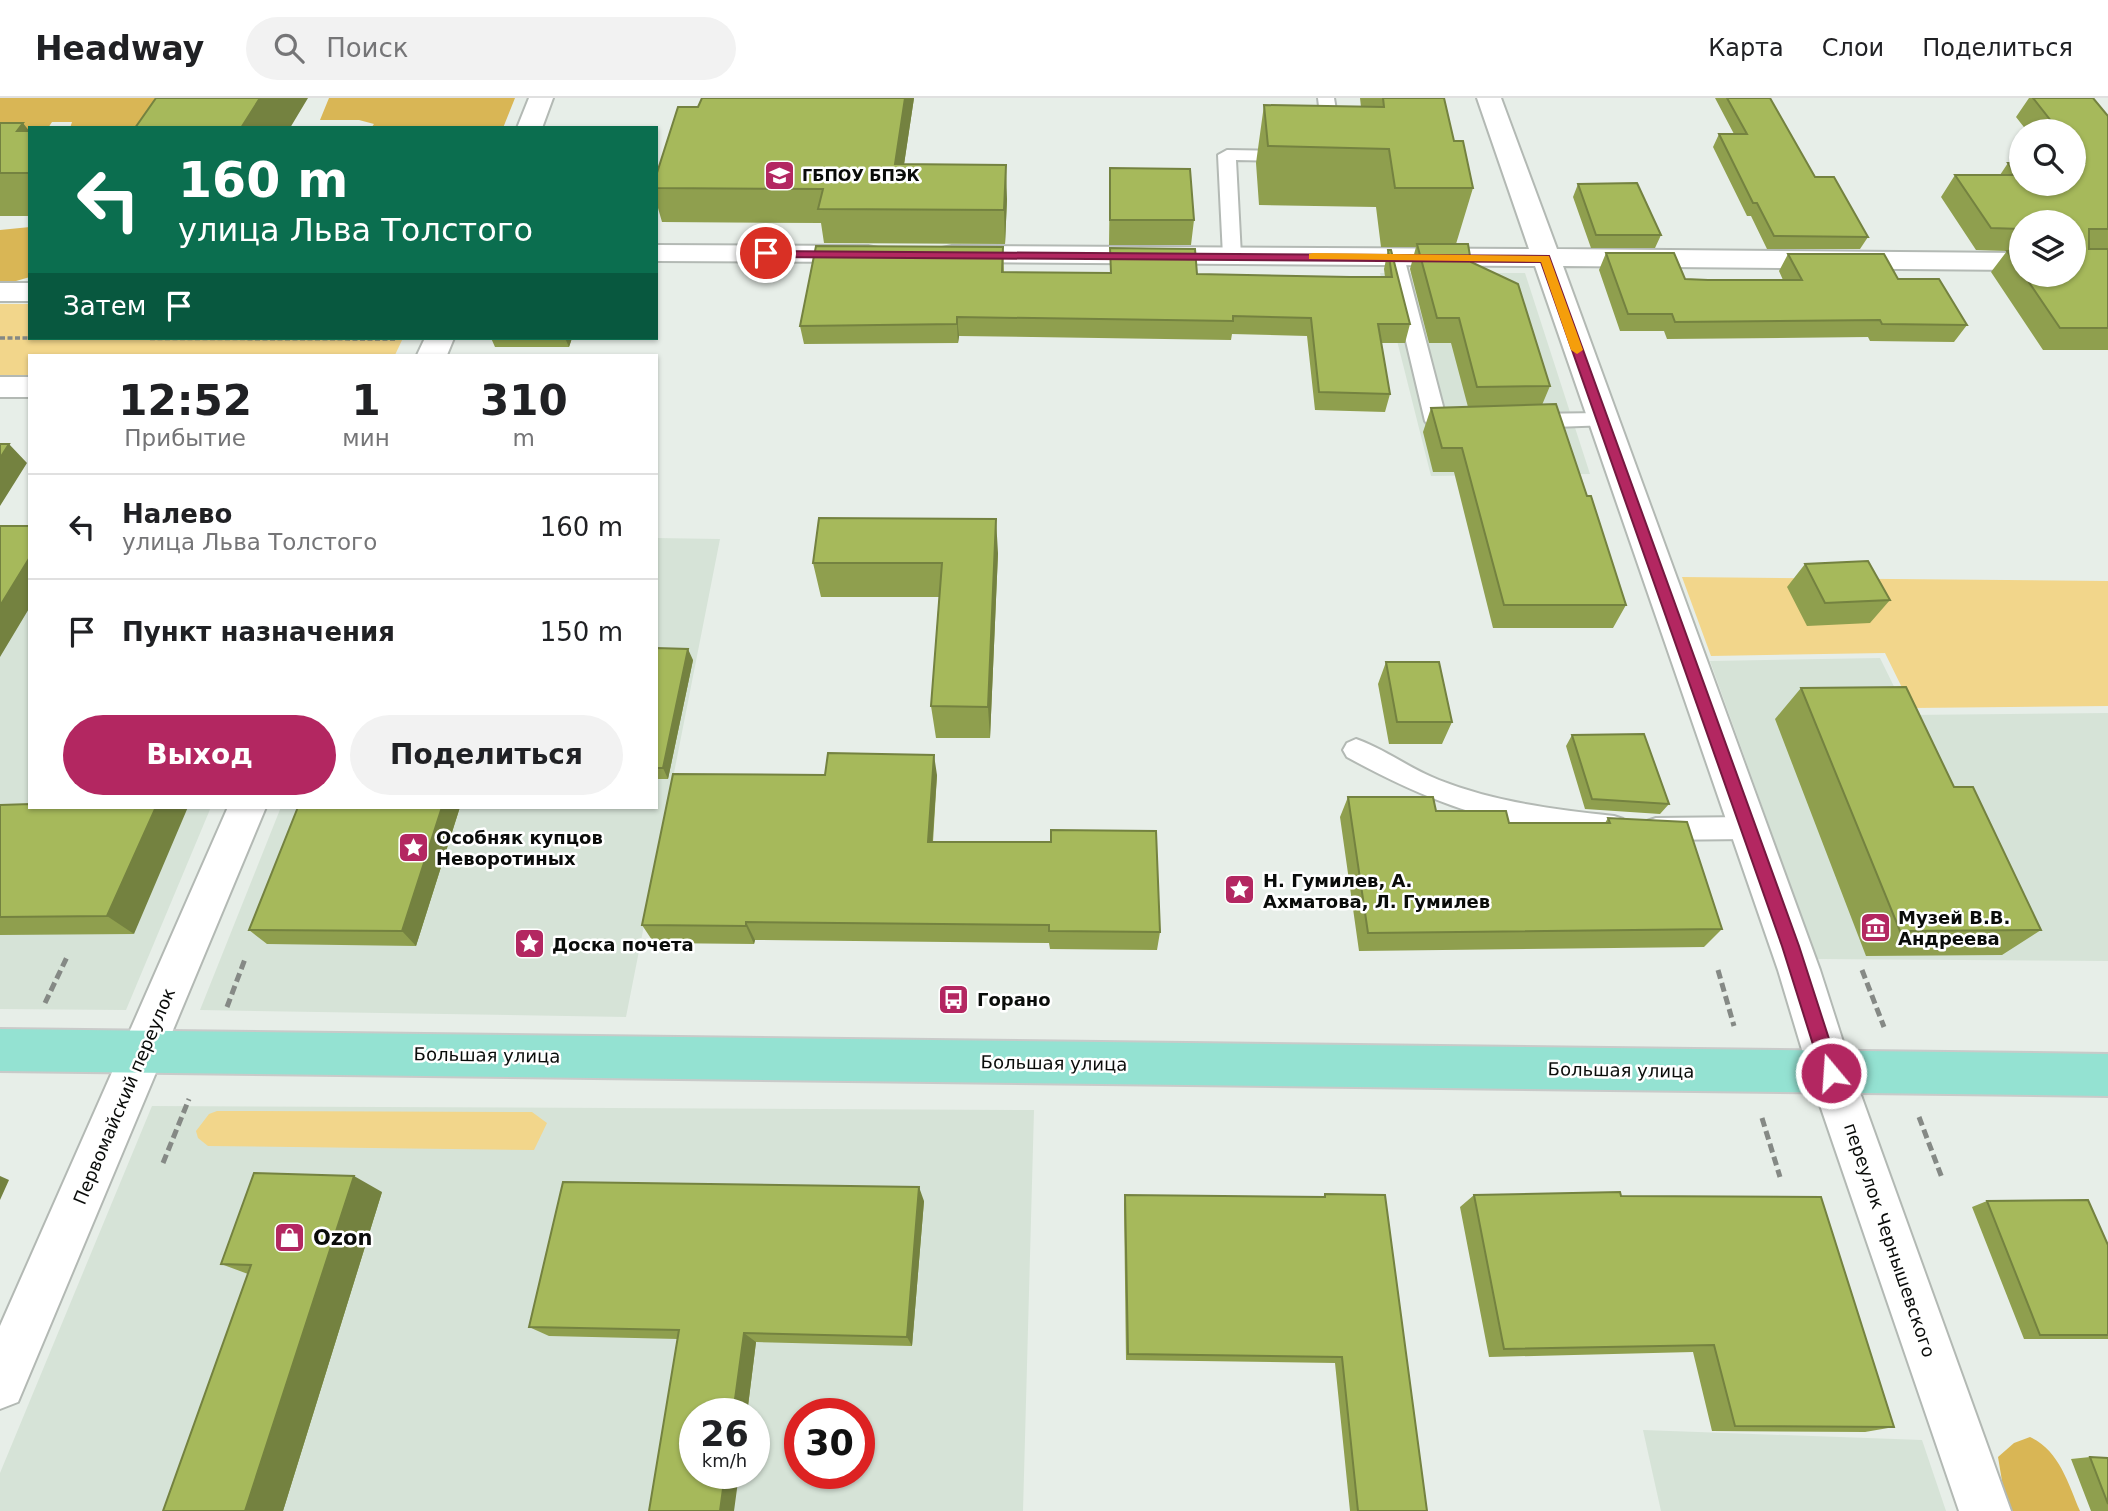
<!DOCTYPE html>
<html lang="ru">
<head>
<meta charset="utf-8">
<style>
  :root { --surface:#fff; --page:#f2f2f2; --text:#202124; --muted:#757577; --line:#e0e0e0; --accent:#b32761 }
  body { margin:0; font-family:"DejaVu Sans",sans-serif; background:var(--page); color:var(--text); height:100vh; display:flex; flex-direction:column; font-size:26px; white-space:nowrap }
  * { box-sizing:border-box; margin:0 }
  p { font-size:23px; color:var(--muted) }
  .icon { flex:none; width:38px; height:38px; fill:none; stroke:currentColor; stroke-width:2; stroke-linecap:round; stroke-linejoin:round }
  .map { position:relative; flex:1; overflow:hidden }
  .side { position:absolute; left:28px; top:256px; width:630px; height:455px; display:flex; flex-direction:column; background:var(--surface); border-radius:0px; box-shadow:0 2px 5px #0004 }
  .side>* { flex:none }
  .banner { position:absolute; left:28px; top:28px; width:630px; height:214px; border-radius:0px; box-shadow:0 2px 5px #0004; background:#0b6e4f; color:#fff; overflow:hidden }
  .buttons { position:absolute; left:2009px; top:21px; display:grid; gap:14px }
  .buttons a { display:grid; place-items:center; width:77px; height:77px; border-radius:50%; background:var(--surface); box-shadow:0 2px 5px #0004; font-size:35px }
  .speed { position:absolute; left:679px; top:1300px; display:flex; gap:14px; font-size:35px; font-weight:700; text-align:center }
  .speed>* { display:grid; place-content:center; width:91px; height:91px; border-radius:50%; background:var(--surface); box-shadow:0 2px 5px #0004; line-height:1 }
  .speed small { font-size:18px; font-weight:400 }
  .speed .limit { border:10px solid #d22; background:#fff; color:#111 }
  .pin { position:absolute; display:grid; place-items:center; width:60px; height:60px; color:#fff; margin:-30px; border:4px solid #fff; border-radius:50%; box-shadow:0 2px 7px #0007 }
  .me { position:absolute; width:77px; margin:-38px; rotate:342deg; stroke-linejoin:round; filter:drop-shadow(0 0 5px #0008) }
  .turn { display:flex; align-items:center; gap:24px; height:147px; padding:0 35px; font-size:32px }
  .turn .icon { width:91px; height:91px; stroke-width:2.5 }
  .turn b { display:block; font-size:49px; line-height:60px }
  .then { display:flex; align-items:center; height:66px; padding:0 35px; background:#0003; gap:14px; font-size:26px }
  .eta { display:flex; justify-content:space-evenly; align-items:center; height:119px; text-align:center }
  .eta b { font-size:42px; font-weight:800; line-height:49px }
  .primary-button { display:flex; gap:14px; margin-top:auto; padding:14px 35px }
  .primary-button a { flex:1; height:80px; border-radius:42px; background:var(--accent); color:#fff; font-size:28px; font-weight:800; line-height:80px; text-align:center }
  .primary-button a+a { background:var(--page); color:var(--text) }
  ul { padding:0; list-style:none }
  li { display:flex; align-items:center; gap:21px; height:105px; padding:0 35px; border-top:2px solid var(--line) }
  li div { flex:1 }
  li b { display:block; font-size:26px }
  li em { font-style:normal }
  header { display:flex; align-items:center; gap:42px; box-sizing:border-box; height:98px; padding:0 35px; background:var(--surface); border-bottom:2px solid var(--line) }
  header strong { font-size:33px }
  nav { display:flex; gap:38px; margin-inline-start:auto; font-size:24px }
  .search { width:490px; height:63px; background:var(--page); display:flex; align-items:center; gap:18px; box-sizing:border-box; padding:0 24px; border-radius:38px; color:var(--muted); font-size:26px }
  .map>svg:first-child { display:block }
  .built { fill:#d6e3d7; fill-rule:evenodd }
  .green { fill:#f2d68b }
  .forest { fill:#d9b655 }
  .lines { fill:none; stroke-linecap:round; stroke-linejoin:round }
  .service-casing { stroke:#b3b9b4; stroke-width:4 }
  .minor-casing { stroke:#b3b9b4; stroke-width:4 }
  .tertiary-casing { stroke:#b3b9b4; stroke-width:4 }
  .primary-casing { stroke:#c9cac9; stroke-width:4 }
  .path-far1 { stroke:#858985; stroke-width:3.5; stroke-dasharray:5 2.5; stroke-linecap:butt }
  .path { stroke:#858985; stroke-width:5; stroke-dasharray:9 4.5; stroke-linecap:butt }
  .service { fill:#fff; fill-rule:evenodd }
  .minor { fill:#fff; fill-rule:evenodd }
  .tertiary { fill:#fff; fill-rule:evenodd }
  .primary { fill:#94e2d2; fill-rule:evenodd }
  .wall { fill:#8f9f4e; fill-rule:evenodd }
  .shaded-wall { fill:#748240 }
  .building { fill:#a6b95b; stroke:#748240; stroke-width:2 }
  .route { fill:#b32761; stroke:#74193f; stroke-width:2 }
  .slow { fill:#f59e0b }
  .labels { text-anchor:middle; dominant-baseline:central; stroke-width:5; stroke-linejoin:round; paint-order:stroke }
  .far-poi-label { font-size:16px; font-weight:bold; fill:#0a0c0a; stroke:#fff; text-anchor:start }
  .poi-label { font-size:18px; font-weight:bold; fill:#0a0c0a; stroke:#fff; text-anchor:start }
  .street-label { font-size:18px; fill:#0a0c0a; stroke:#fff }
  .near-poi-label { font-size:21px; font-weight:bold; fill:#0a0c0a; stroke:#fff; text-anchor:start }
</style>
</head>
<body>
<header>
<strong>Headway</strong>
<div class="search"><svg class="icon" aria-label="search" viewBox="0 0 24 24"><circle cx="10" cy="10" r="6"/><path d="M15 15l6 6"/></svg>Поиск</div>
<nav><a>Карта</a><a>Слои</a><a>Поделиться</a></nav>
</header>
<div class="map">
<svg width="2108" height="1413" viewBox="0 0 2108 1413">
  <rect width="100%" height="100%" fill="#e7eee8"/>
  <path class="built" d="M1380,175h145l65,201 -159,2z
    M30,434v275h181l-85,203 -126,-1v-429z
    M656,440l64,1 -94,478 -426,-7 81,-203h375z
    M1880,560l28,57 200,-2v248l-291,-2 -107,-298z
    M152,1008l882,4 -11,401h-1023v-38zM695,1316h59v60h-59zM800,1316h59v60h-59z
    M1643,1332l279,10 24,71h-285z"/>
  <path class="green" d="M0,206h30v34h373l-8,17h-365v20h-30z
    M1682,479l426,4v125l-196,2 -27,-55 -174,3z
    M217,1013l315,1 15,11 -13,27 -326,-4 -10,-8 -2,-7 13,-17z"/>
  <path class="forest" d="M0,0h192l-27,30h-95l2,-6h-20l-4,6h-18v17l-30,10z
    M329,0h186l-12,30h-132l3,-4 -15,-4h-39z
    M30,129v50l-21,6 -9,-2v-51z
    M2030,1339c29,13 38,46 50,74h-73l-9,-54 16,-14z"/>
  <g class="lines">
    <defs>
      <path id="service" d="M1318,0h16l7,42 -3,4 -6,1 -9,-5z
        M1227,52l65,1 9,5 -9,5 -56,-1 5,96 -9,6 -9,-6 -5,-101z
        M1395,153l9,6 41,157 19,2 4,5 -4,5 -7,2 -28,-2 -4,-5 -39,-164z
        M1602,315l7,2 4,5 -4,5 -82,3 -7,-2 -4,-5 4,-5 7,-2z
        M1356,641c29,10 54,30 83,41 56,22 116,30 175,36l9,3 4,8 -4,8c-17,6 -40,1 -58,-2 -85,-13 -143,-35 -218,-76l-4,-7 4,-7z
        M1748,719l9,3 4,8 -4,8 -9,3 -92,1 -9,-3 -4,-8 4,-8 9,-3z"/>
      <path id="minor" d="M1477,0h24l56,151 464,4v17l-458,-4 257,704 33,103 158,438h-52l-150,-438 -31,-103 -243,-704 -583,-4 -10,-2 -4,-6 4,-6 10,-2 577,3z
        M656,147l212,1 10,2 4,6 -4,6 -10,2 -212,-1z
        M0,185h30v18h-30z
        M0,279h30v20h-30z
        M143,932l15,6 7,15 -147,351 -18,7v-83l128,-290z"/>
      <path id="tertiary" d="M529,0h24l-11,30h-25z
        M425,240h29l-7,17h-30z
        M228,709h38l-108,259 -15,6 -15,-6 -7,-15z"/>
      <path id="primary" d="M0,931l2108,25v42l-2108,-25z"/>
    </defs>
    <use href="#service" class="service-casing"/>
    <use href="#minor" class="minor-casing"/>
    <use href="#tertiary" class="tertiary-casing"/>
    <use href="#primary" class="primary-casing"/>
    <path class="path-far1" d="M0,240l396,1"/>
    <path class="path" d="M1718,872l16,56
      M1862,872l22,57
      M45,905l22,-46
      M227,909l18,-48
      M1919,1019l23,61
      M1762,1020l18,59
      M163,1065l26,-64"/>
    <use href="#service" class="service"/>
    <use href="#minor" class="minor"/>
    <use href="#tertiary" class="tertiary"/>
    <use href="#primary" class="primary"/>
  </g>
  <path class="wall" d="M702,0h212l-10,66 103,35 -2,45 -181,-1 -3,-20 -159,-1 -6,-21v-25l42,-69z
    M1360,0h84l10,43 19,47 -17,56 15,18 79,124 -8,19 84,200 -13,23h-120l-39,-156h-21l-10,-40 8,-24 37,-1 -17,-64h-22l-19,-74 6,-22h-35l-5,-40 -117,-2 -3,-42 8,-58 97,2z
    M1715,0h55l45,79 53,60 -8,12h-93l-16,-33h-4l-34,-69 6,-13h15z
    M2029,0h64l15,18v234h-65l-52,-78 16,-21 -31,-1 -35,-53 14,-22h45l8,-12 66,21v-53h-47l-11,-14zM2021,124h53v53h-53z
    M0,25l30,8v85h-30z
    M1110,70l84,52 -3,25h-82z
    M1578,86l83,51 -6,13h-64l-18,-51z
    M1003,149l1,25 106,1v-25l87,26 153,3h35l-1,-8 4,-19 22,74 -5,19h-24l9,51 -5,18 -70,-2 -8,-74 -75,-2 -1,6 -272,-4 -1,7 -154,1 -4,-18z
    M1606,155l79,26 23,1h75l-4,-9 9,-17 110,25 69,46 -13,17 -84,-1 -2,-4 -201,2 -3,-8h-44l-21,-61z
    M491,240h81l-3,9h-74z
    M998,455l-8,185h-54l-5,-32 8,-109h-118l-8,-34z
    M1805,466l85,36 -20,23 -63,3 -20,-39z
    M656,550l37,12 -25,119h-12z
    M1386,564l66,60 -10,22h-53l-11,-60z
    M1801,590l153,99 87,143 -39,25 -136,1 -91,-237z
    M1572,637l97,69 -9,10 -75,-5 -19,-63z
    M937,677l-4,67 227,90 -3,18 -107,-1 -1,-6 -294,-3 -1,4 -100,-1 -12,-18z
    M1348,699l161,26h96l3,-5 114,111 -18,18 -345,4 -19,-134z
    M0,707l134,129 -134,1z
    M298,709h162l-44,139 -149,-2 -18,-14z
    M382,1094l-99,319h-120l85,-237 -27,-10z
    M1325,1096l102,317h-77l-15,-148 -209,-3 -2,-156 1,-9 198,2z
    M1474,1097l147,1 273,231 -29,5 -153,-1 -19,-79 -204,5 -29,-150z
    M924,1103l-12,145 -156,-4 -9,72h-52l-17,-75 -129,-3 -20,-9z
    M1987,1103l121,44v94h-84l-52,-132z
    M2090,1359l18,1v53h-17l-20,-52z"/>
  <path class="shaded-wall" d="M260,0h48l-18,30h-49z
    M905,0h9l-15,100 -4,-34z
    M23,25l7,9 -13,-1z
    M1006,67l1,34 -2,45 -1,-34z
    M957,219l2,19 -1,7 -1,-19z
    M565,240h7l-3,9z
    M9,346l18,19 -27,43v-48z
    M996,421l2,34 -8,185 -2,-31z
    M30,459v50l-30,50v-51z
    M688,551l5,11 -25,119 -5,-11z
    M934,657l3,20 -6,86 -3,-19z
    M156,709h32l-54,127 -27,-18z
    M442,709h18l-44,139 -14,-15z
    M746,824l9,18 -1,4 -8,-18z
    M0,1078l9,4 -9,20z
    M354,1078l28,16 -99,319h-38z
    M919,1089l5,14 -12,145 -5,-9z
    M744,1235l12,9 -9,72h-14z
    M725,1376h14l-5,37h-14z"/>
  <path class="building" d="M156,0h104l-19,30h-106z
    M702,0h203l-10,66 111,1 -2,45 -186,-1 5,-20 -167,-1v-12l22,-69h20z
    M1383,0h61l10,43h9l10,47h-78l-6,-39 -121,-3 -4,-41 120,2z
    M1727,0h43l45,79h19l34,60 -94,-1 -17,-33h-4l-34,-69h28z
    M2033,0h60l15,18v113h-19v20h19v79h-48l-36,-53h50v-53h-53v7l-30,-1 -36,-53h61l-8,-12h13v21h53v-21h10l-10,-13v-19h-15z
    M0,25h23l-6,8h13v42h-30z
    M1110,70l80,1 4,51h-84z
    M1637,85l24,52h-65l-18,-51z
    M1417,146h51l3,18 47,22 32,102 -73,1 -18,-69h-22z
    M816,148l187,1 -1,25 109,1 -1,-25 85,1 2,25 153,3h42l-4,-27h3l19,74h-32l12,70 -71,-2 -8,-74 -78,-2v5l-276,-4v7l-157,2z
    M2021,152v21l-14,-20z
    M1606,155h68l11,26 23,1h94l-14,-26h96l14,25h41l28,46 -85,-1 -2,-4 -205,2 -3,-8h-44z
    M1556,306l31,92h4l35,109h-122l-42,-157h-20l-11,-40z
    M0,346h9l-9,14z
    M819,420l177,1 -8,188 -57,-1 11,-143h-129z
    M0,428h30v31l-30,49z
    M1868,463l22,39 -65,3 -20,-39z
    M656,550l32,1 -25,119h-7z
    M1386,564h53l13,60h-55z
    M1906,589l48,100h19l68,143 -141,1 -99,-243z
    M1644,636l25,70 -77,-5 -20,-64z
    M828,655l106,2 -6,87h123v-12l105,1 4,101 -111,-1v-6l-303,-3v4l-104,-1 31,-151 152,1z
    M1348,699h85l3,14h70l3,12h101l-2,-5 79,4 35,107 -354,4z
    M30,706v3h126l-49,109 -107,1v-112z
    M298,709h144l-40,124 -153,-1z
    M254,1075l100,3 -109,335h-82l88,-246 -30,-1z
    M563,1084l356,5 -12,150 -163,-4 -11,81h-38v60h30l-5,37h-71l30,-181 -150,-3z
    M1620,1094l1,4 200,1 73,230 -159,-1 -21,-81 -210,4 -30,-154z
    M1325,1096l60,1 42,316h-69l-16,-154 -214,-3 -3,-159 200,2z
    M2088,1102l20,45v90h-68l-53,-134z
    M2090,1359l18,1v46z"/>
  <path class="route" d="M762,153l787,5 250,690 41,127 -2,6 -7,3 -6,-3 -3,-6 -40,-127 -241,-684 -775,-5 -6,-4z"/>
  <path class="slow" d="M1313,155l236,3 34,94 -6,4 -6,-4 -30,-88 -232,-3v-5z"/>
  <defs>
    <symbol id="university-square" viewBox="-11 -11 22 22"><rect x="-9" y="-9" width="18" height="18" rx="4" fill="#b32761" stroke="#fff"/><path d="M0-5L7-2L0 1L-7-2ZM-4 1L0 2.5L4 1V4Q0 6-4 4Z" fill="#fff"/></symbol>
    <symbol id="sight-square" viewBox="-11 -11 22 22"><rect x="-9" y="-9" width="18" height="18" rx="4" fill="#b32761" stroke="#fff"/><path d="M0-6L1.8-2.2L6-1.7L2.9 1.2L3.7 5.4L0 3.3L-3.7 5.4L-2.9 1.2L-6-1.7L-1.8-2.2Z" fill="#fff"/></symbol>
    <symbol id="museum-square" viewBox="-11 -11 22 22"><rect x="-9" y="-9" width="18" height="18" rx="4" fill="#b32761" stroke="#fff"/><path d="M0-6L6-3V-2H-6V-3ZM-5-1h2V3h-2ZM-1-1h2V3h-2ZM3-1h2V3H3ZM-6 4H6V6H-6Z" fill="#fff"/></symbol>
    <symbol id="bus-square" viewBox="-11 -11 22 22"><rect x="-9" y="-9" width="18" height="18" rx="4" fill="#b32761" stroke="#fff"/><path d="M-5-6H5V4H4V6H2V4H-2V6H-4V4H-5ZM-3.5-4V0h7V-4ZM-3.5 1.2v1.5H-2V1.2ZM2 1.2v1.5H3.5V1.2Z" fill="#fff"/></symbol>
    <symbol id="shop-square" viewBox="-11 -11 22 22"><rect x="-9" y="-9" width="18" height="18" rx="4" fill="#b32761" stroke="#fff"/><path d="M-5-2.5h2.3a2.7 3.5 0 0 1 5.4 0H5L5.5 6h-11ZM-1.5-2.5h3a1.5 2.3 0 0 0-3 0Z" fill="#fff"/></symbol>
  </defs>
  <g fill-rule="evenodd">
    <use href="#university-square" x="762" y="60" width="35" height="35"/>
    <use href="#sight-square" x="396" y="732" width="35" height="35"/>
    <use href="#sight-square" x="1222" y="774" width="35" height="35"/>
    <use href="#museum-square" x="1858" y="812" width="35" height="35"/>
    <use href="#sight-square" x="512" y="828" width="35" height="35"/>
    <use href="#bus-square" x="936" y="884" width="35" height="35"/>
    <use href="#shop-square" x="272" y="1122" width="35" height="35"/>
  </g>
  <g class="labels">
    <g class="far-poi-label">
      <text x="802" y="77">ГБПОУ БПЭК</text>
    </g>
    <g class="poi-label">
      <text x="436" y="739">Особняк купцов<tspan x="436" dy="21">Неворотиных</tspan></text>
      <text x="1263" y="782">Н. Гумилев, А.<tspan x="1263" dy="21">Ахматова, Л. Гумилев</tspan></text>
      <text x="1898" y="819">Музей В.В.<tspan x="1898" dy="21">Андреева</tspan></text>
      <text x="552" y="846">Доска почета</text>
      <text x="977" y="901">Горано</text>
    </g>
    <g class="street-label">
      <text transform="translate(487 957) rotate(1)">Большая улица</text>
      <text transform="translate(1054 965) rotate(1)">Большая улица</text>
      <text transform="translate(1621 972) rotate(1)">Большая улица</text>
      <text transform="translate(124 998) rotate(-67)">Первомайский переулок</text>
      <text transform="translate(1890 1142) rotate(71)">переулок Чернышевского</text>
    </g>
    <g class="near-poi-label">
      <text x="313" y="1140">Ozon</text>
    </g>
  </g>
</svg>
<div class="buttons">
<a><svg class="icon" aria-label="search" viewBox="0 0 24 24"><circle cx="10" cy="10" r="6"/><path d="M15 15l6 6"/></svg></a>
<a><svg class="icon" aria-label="layers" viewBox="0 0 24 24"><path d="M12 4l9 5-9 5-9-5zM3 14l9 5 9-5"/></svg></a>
</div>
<div class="speed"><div>26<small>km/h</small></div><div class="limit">30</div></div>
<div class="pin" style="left:766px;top:155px;background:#d93025"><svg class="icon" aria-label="arrive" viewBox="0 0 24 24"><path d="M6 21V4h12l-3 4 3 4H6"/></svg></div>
<svg class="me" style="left:1831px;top:975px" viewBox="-20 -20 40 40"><circle r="17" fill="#b32761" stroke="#fff" stroke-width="3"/><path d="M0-11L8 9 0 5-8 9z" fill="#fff"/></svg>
<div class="banner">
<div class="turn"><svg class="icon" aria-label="left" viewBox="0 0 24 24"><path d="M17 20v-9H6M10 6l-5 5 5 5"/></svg><div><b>160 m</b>улица Льва Толстого</div></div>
<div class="then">Затем<svg class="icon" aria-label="arrive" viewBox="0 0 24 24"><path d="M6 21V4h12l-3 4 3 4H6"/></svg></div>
</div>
<section class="side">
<div class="eta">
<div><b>12:52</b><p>Прибытие</p></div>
<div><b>1</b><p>мин</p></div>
<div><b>310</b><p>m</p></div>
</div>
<ul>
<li><svg class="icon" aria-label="left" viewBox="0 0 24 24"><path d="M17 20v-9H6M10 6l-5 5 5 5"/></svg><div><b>Налево</b><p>улица Льва Толстого</p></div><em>160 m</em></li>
<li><svg class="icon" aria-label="arrive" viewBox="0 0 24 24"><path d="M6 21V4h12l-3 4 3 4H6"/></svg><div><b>Пункт назначения</b></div><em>150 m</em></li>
</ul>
<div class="primary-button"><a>Выход</a><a>Поделиться</a></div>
</section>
</div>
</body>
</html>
